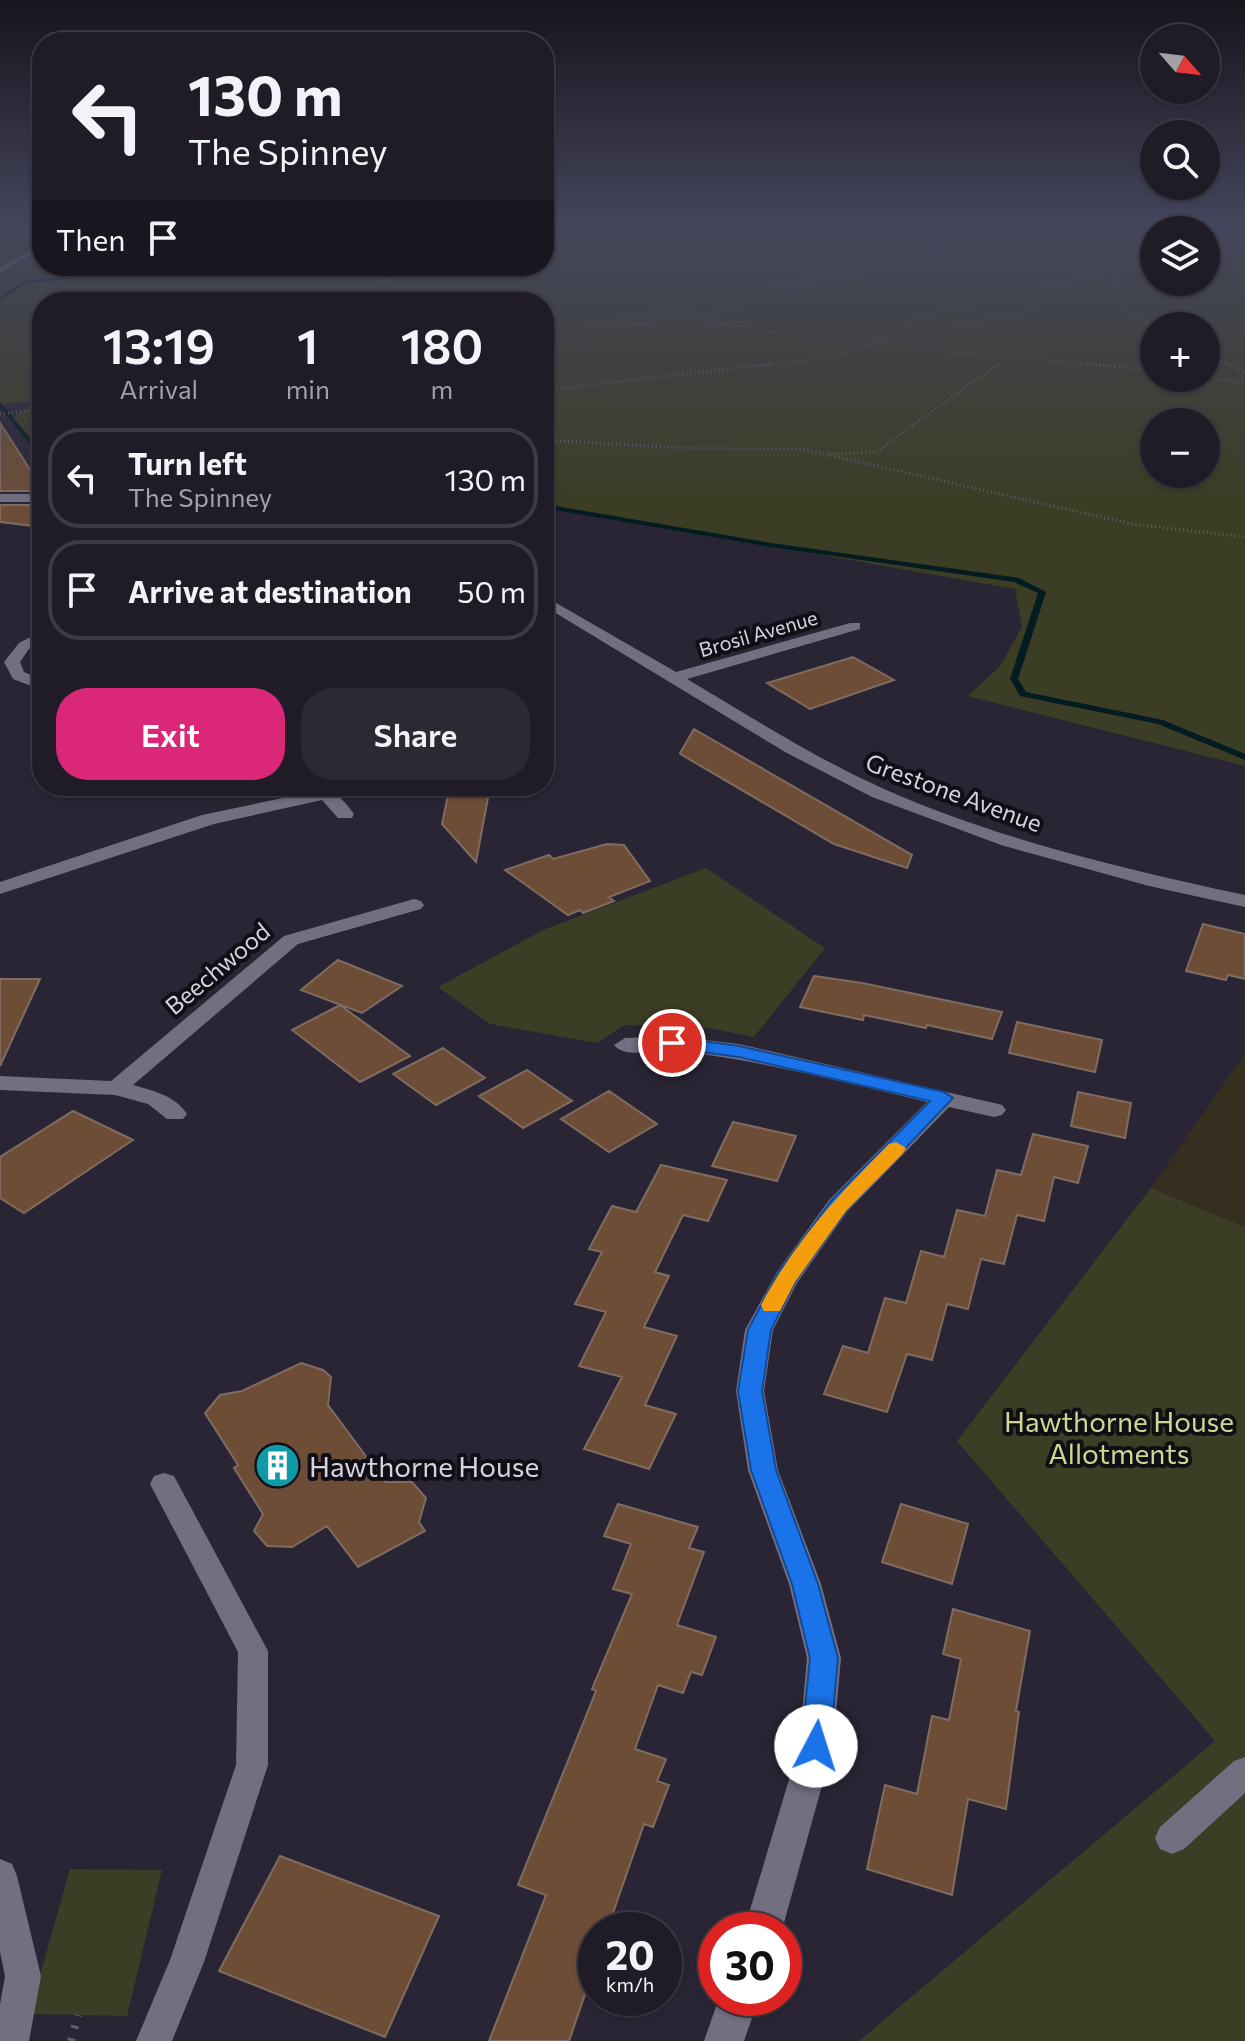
<!DOCTYPE html>
<html lang="en">
<head>
<meta charset="utf-8">
<style>
  :root { --surface:#201c27; --page:#2d2933; --text:#f1f3f6; --muted:#a2a1a7; --line:#3d3a44; --accent:#db2777 }
  body { margin:0; font-family:Commissioner,sans-serif; background:var(--page); color:var(--text); height:100vh; display:flex; flex-direction:column; font-size:30px; white-space:nowrap }
  * { box-sizing:border-box; margin:0 }
  p { font-size:26px; color:var(--muted) }
  .icon { flex:none; width:44px; height:44px; fill:none; stroke:currentColor; stroke-width:2; stroke-linecap:round; stroke-linejoin:round }
  .map { position:relative; flex:1; overflow:hidden }
  .drawer { position:absolute; left:32px; top:292px; width:522px; height:504px; display:flex; flex-direction:column; background:var(--surface); border-radius:32px; box-shadow:0 2px 6px #0004,0 0 0 2px var(--line) }
  .drawer>* { flex:none }
  .hud { position:absolute; left:32px; top:32px; width:522px; height:244px; border-radius:32px; box-shadow:0 2px 6px #0004,0 0 0 2px var(--line); background:#201c27; color:var(--text); overflow:hidden }
  .needle { width:52px; rotate:118deg }
  .fabs { position:absolute; left:1140px; top:24px; display:grid; gap:16px }
  .fabs a { display:grid; place-items:center; width:80px; height:80px; border-radius:50%; background:var(--surface); box-shadow:0 2px 6px #0004,0 0 0 2px var(--line); font-size:40px }
  .speed { position:absolute; left:578px; top:1912px; display:flex; gap:16px; font-size:40px; font-weight:700; text-align:center }
  .speed>* { display:grid; place-content:center; width:104px; height:104px; border-radius:50%; background:var(--surface); box-shadow:0 2px 6px #0004,0 0 0 2px var(--line); line-height:1 }
  .speed small { font-size:20px; font-weight:400 }
  .speed .limit { border:12px solid #d22; background:#fff; color:#111 }
  .pin { position:absolute; display:grid; place-items:center; width:68px; height:68px; color:#fff; margin:-34px; border:4px solid #fff; border-radius:50%; box-shadow:0 2px 8px #0007 }
  .me { position:absolute; width:88px; margin:-44px; rotate:5deg; stroke-linejoin:round; filter:drop-shadow(0 0 6px #0008) }
  .turn { display:flex; align-items:center; gap:28px; height:168px; padding:0 24px; font-size:36px }
  .turn .icon { width:104px; height:104px; stroke-width:2.5 }
  .turn b { display:block; font-size:56px; line-height:68px }
  .then { display:flex; align-items:center; height:76px; padding:0 24px; background:#0003; gap:16px; font-size:30px }
  .eta { display:flex; justify-content:space-evenly; align-items:center; height:136px; text-align:center }
  .eta b { font-size:48px; font-weight:600; line-height:56px }
  .button { display:flex; gap:16px; margin-top:auto; padding:16px 24px }
  .button a { flex:1; height:92px; border-radius:32px; background:var(--accent); color:#fff; font-size:32px; font-weight:600; line-height:92px; text-align:center }
  .button a+a { background:var(--page); color:var(--text) }
  ul { padding:0; list-style:none }
  li { display:flex; align-items:center; gap:24px; height:100px; margin:0 16px 12px; padding:0 8px; border:4px solid var(--line); border-radius:32px }
  li div { flex:1 }
  li b { display:block; font-size:30px }
  li em { font-style:normal }
  .map>svg:first-child { display:block }
  .education { fill:#362e1e }
  .green { fill:#3b3d24; fill-rule:evenodd }
  .lines { fill:none; stroke-linecap:round; stroke-linejoin:round }
  .stream { fill:#021c21; fill-rule:evenodd }
  .building { fill:#6e4d37; stroke:#7f6c61; stroke-width:2 }
  .path-far2 { stroke:#615c6a; stroke-width:2; stroke-dasharray:1 3; stroke-linecap:butt }
  .path-far1 { stroke:#615c6a; stroke-width:3; stroke-dasharray:1 3; stroke-linecap:butt }
  .path { stroke:#615c6a; stroke-width:8; stroke-dasharray:3 10; stroke-linecap:butt }
  .service { fill:#736e80; fill-rule:evenodd }
  .minor { fill:#736e80; fill-rule:evenodd }
  .route { fill:#1a73e8; stroke:#114b97; stroke-width:2 }
  .slow { fill:#f59e0b }
  .labels { text-anchor:middle; dominant-baseline:central; stroke-width:8; stroke-linejoin:round; paint-order:stroke }
  .far-street-label { font-size:20px; fill:#d6d3de; stroke:#110f16 }
  .street-label { font-size:24px; fill:#d6d3de; stroke:#110f16 }
  .near-park-label { font-size:28px; fill:#d3d693; stroke:#110f16 }
  .near-poi-label { font-size:28px; fill:#d6d3de; stroke:#110f16; text-anchor:start }
</style>
</head>
<body>
<div class="map">
<svg width="1245" height="2041" viewBox="0 0 1245 2041">
  <rect width="100%" height="100%" fill="#2a2534"/>
  <path class="education" d="M1245,1053v174l-94,-39z"/>
  <path class="green" d="M8,225h34v41h502v-41h701v541l-277,-70 32,-30 22,-39 -7,-38 -471,-83v-204h-502v142l-11,-2 -20,-23 27,-18 -38,3v-177zM1154,230h52v52h-52zM1154,326h52v52h-52zM1154,422h52v52h-52z
    M706,868l119,80 -71,89 -45,-9 -85,-3 -27,18 -107,-19 -52,-37 105,-57z
    M1151,1188l94,39v814h-386l356,-300 -258,-300z
    M70,1869l92,1 -35,146 -98,-2z"/>
  <g class="lines">
    <path class="stream" d="M79,266h5l-13,13 -45,4 -26,18v-3l23,-17 45,-4z
      M0,402l33,39 9,1v4l-13,-3 -29,-35z
      M544,504l227,39 248,35 27,14 -28,87 8,13 137,28 82,34v6l-87,-36 -138,-28 -10,-17 28,-86 -24,-11 -243,-35 -227,-39z"/>
  </g>
  <path class="building" d="M0,423l42,65v3h-42z
    M0,505h42v22l-42,-5z
    M853,657l41,23 -84,29 -43,-26z
    M694,729l218,126 -5,13 -73,-24 -152,-89 -2,-2z
    M450,786l40,1 -14,75 -34,-38z
    M607,844l17,1 26,36 -41,16 5,4 -31,12 -3,-3 -12,5 -63,-45 44,-15 4,4z
    M1203,924l42,10v45l-17,-4 -2,5 -40,-9z
    M338,960l64,26 -40,27 -61,-23z
    M814,976l48,7 140,29 -10,27 -65,-14 -1,3 -62,-13 -1,5 -63,-13z
    M0,979h40l-40,87z
    M340,1005l70,51 -50,26 -68,-52z
    M1017,1022l85,18 -7,32 -86,-19z
    M443,1048l42,30 -49,27 -43,-31z
    M527,1070l45,31 -49,27 -44,-32z
    M609,1091l48,33 -48,28 -48,-33z
    M1078,1092l53,11 -6,35 -54,-12z
    M73,1111l60,29 -109,73 -24,-15v-41z
    M733,1122l63,14 -19,45 -65,-15z
    M1033,1134l55,12 -10,37 -24,-6 -10,44 -27,-6 -13,49 -23,-5 -13,50 -21,-5 -15,56 -25,-6 -20,58 -63,-18 19,-48 25,7 17,-55 21,5 15,-52 23,6 13,-47 28,6 12,-46 24,5z
    M661,1165l66,15 -19,41 -25,-6 -28,57 14,4 -25,51 33,9 -32,69 31,9 -27,55 -65,-20 38,-72 -43,-11 27,-54 -31,-8 27,-52 -13,-3 23,-43 24,6z
    M301,1363l22,7 8,7 -3,28 57,77h27l14,16 -7,24 6,9 -67,36 -31,-41 -35,21 -25,-1 -13,-15 9,-17 -29,-46 4,-3 -33,-52 15,-18 22,-4z
    M618,1504l80,23 -9,21 15,4 -27,73 39,12 -14,38 -11,-3 -8,21 -25,-8 -23,64 31,10 -9,22 12,4 -16,42 -9,-3 -37,106h-11v32l-27,79h-80l57,-146 -28,-10 78,-194 -4,-2 40,-95 -19,-5 18,-45 -27,-8z
    M901,1504l67,20 -16,60 -70,-22z
    M953,1609l77,22 -14,80 3,1 -13,97 -38,-10 -16,96 -85,-26 18,-84 32,9 15,-78 17,4 12,-61 -18,-5z
    M280,1856l159,60 -54,121 -166,-66z"/>
  <g class="lines">
    <path class="path-far2" d="M900,225l54,13
      M971,225l14,3 -8,-3
      M985,228l11,7 99,27 18,10 14,38 27,18
      M1175,230l17,-5
      M1096,262l42,1
      M322,302l104,-36
      M686,315l33,-3 46,-16 208,-52 1,-3 22,-6
      M674,316l193,29
      M544,336l283,-62 166,-49
      M873,342l46,-25 145,-35
      M544,344l132,-28
      M877,346l233,20
      M1206,354l26,12
      M756,366l81,-9 31,-12 163,-34 38,-30 75,-18 -5,-12 15,-4
      M995,366l10,-7"/>
    <path class="path-far1" d="M1087,364l67,6
      M1228,364l17,8
      M1206,377l39,6
      M544,390l229,-26
      M0,414l42,-5
      M544,440l138,8 120,1 330,75 113,13
      M829,454l47,-2 122,-88"/>
    <path class="path" d="M71,2041l7,-26"/>
    <path class="service" d="M42,243v5l-42,25v-5z
      M221,266h69l-27,5z
      M164,1473l10,3 94,175v114l-64,197 -32,79h-36l34,-81 66,-195 2,-113 -88,-168 4,-8z
      M1245,1757v36l-61,56 -12,5 -12,-5 -5,-11 5,-11 74,-66z
      M0,1859l12,5 5,12 24,100 -12,65h-29v-37l5,-28 -5,-24z"/>
    <path class="minor" d="M0,494h42v8h-42z
      M544,596l132,76 174,-49h10v6l-173,50c64,38 128,79 197,110 113,50 240,80 361,106v12l-96,-21 -148,-41 -129,-48 -87,-45 -241,-146z
      M42,631v11l-13,7 -9,13 4,10 18,8v10l-29,-11 -9,-17 15,-19z
      M326,789c11,2 21,16 28,25l-2,4h-14l-16,-18 -108,24 -214,70v-12l202,-67z
      M414,899l7,2 3,4 -3,4 -123,35 -165,141c21,6 41,10 54,29l-4,5h-16l-19,-15 -33,-9 -115,-5v-14l111,5 173,-145z
      M672,1036l67,8 255,59 8,2 4,5 -4,5 -8,2 -45,-10 -102,105 -50,71 -24,47 -9,61 14,79 43,114 20,74 -8,88 -51,184h-38l55,-184 8,-88 -18,-74 -41,-114 -12,-79 9,-61 32,-58 52,-72 98,-98c-82,-20 -164,-41 -248,-51 -17,-3 -54,9 -65,-6l11,-7z
      M719,1998h40l-15,43h-40z"/>
  </g>
  <linearGradient id="sky" x2="0" y2="1"><stop stop-color="#17141d"/><stop offset="0.44" stop-color="#44465c"/><stop offset="1" stop-color="#44465c" stop-opacity="0"/></linearGradient>
  <rect width="1245" height="510" fill="url(#sky)"/>
  <path class="route" d="M672,1037l67,9 205,46 9,6 -107,113 -51,71 -24,48 -9,61 14,79 42,114 20,74 -8,88 -4,9 -10,4 -11,-4 -4,-9 9,-88 -18,-74 -41,-114 -13,-79 10,-61 30,-57 53,-72 99,-100 -191,-44 -74,-10 -2,-4z"/>
  <path class="slow" d="M896,1142l10,6 -3,5 -57,58 -51,71 -15,29h-16l-3,-6c34,-64 77,-110 128,-161z"/>
  <defs>
    <symbol id="building-disc" viewBox="-11 -11 22 22"><circle r="9.5" fill="#0f9aa8" stroke="#110f16"/><path d="M-4-6H4V6H1V3H-1V6H-4ZM-2.5-4.3h1.7v1.8h-1.7ZM.8-4.3h1.7v1.8H.8ZM-2.5-1h1.7V.8h-1.7ZM.8-1h1.7V.8H.8Z" fill="#fff"/></symbol>
  </defs>
  <g fill-rule="evenodd">
    <use href="#building-disc" x="252" y="1440" width="51" height="51"/>
  </g>
  <g class="labels">
    <g class="far-street-label">
      <text transform="translate(758 633) rotate(-16)">Brosil Avenue</text>
    </g>
    <g class="street-label">
      <text transform="translate(954 792) rotate(20)">Grestone Avenue</text>
      <text transform="translate(217 968) rotate(-40)">Beechwood</text>
    </g>
    <g class="near-park-label">
      <text x="1119" y="1421">Hawthorne House<tspan x="1119" dy="32">Allotments</tspan></text>
    </g>
    <g class="near-poi-label">
      <text x="309" y="1466">Hawthorne House</text>
    </g>
  </g>
</svg>
<div class="fabs">
<a><svg class="needle" viewBox="-14 -14 28 28"><path d="M0-13l5 13h-10z" fill="#e53935"/><path d="M0 13l5-13h-10z" fill="#a2a1a7"/></svg></a>
<a><svg class="icon" aria-label="search" viewBox="0 0 24 24"><circle cx="10" cy="10" r="6"/><path d="M15 15l6 6"/></svg></a>
<a><svg class="icon" aria-label="layers" viewBox="0 0 24 24"><path d="M12 4l9 5-9 5-9-5zM3 14l9 5 9-5"/></svg></a>
<a>+</a>
<a>−</a>
</div>
<div class="speed"><div>20<small>km/h</small></div><div class="limit">30</div></div>
<div class="pin" style="left:672px;top:1043px;background:#d93025"><svg class="icon" aria-label="arrive" viewBox="0 0 24 24"><path d="M6 21V4h12l-3 4 3 4H6"/></svg></div>
<svg class="me" style="left:816px;top:1746px" viewBox="-20 -20 40 40"><circle r="19" fill="#fff"/><path d="M0-13L10 11 0 6-10 11z" fill="#1a73e8"/></svg>
<div class="hud">
<div class="turn"><svg class="icon" aria-label="left" viewBox="0 0 24 24"><path d="M17 20v-9H6M10 6l-5 5 5 5"/></svg><div><b>130 m</b>The Spinney</div></div>
<div class="then">Then<svg class="icon" aria-label="arrive" viewBox="0 0 24 24"><path d="M6 21V4h12l-3 4 3 4H6"/></svg></div>
</div>
<section class="drawer">
<div class="eta">
<div><b>13:19</b><p>Arrival</p></div>
<div><b>1</b><p>min</p></div>
<div><b>180</b><p>m</p></div>
</div>
<ul>
<li><svg class="icon" aria-label="left" viewBox="0 0 24 24"><path d="M17 20v-9H6M10 6l-5 5 5 5"/></svg><div><b>Turn left</b><p>The Spinney</p></div><em>130 m</em></li>
<li><svg class="icon" aria-label="arrive" viewBox="0 0 24 24"><path d="M6 21V4h12l-3 4 3 4H6"/></svg><div><b>Arrive at destination</b></div><em>50 m</em></li>
</ul>
<div class="button"><a>Exit</a><a>Share</a></div>
</section>
</div>
</body>
</html>
